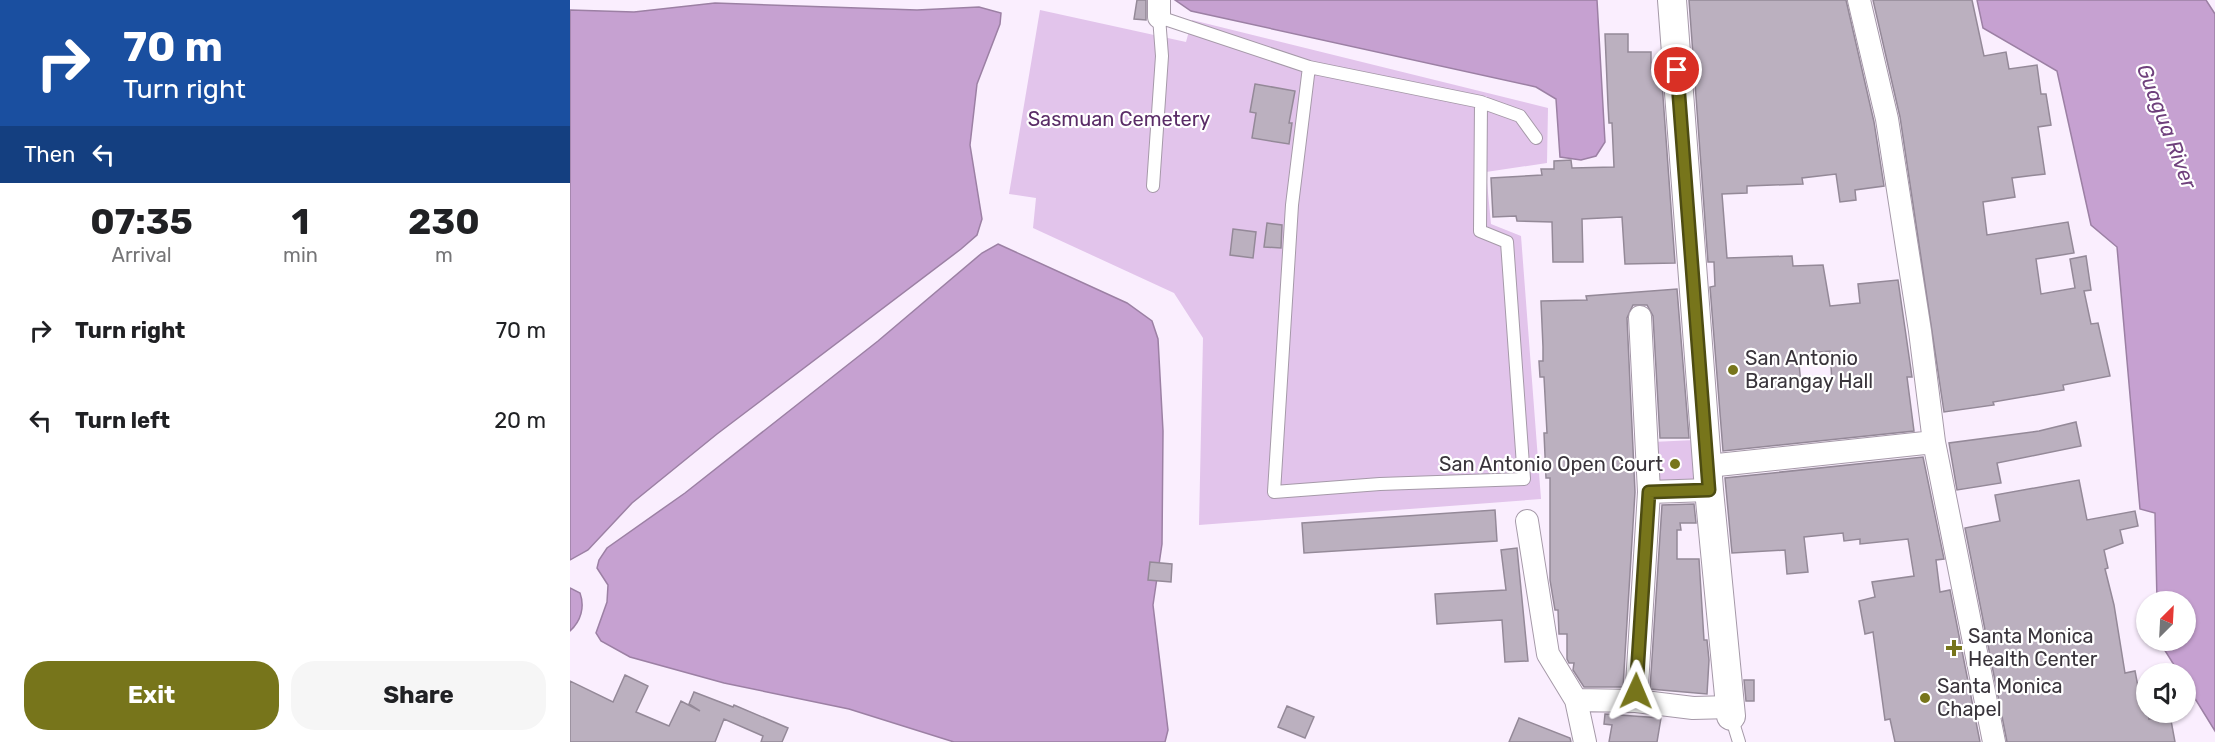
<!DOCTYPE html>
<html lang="en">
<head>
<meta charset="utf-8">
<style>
  :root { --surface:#fff; --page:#f6f6f6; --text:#202124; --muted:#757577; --accent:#77751b }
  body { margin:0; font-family:Rubik,sans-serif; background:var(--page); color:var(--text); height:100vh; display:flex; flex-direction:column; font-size:22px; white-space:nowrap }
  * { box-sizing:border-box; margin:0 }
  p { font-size:20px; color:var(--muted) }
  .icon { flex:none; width:33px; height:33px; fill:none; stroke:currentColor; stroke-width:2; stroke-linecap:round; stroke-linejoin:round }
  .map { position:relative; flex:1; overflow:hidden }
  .details { display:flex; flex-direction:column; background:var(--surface); width:570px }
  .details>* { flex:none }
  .banner { background:#1a4fa0; color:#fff; overflow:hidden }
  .needle { width:39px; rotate:24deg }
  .fabs { position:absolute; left:1566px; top:591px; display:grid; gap:12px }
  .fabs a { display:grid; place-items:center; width:60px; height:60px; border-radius:50%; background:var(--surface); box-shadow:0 2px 4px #0004; font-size:30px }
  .pin { position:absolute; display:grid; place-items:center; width:51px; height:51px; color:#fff; margin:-26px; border:3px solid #fff; border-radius:50%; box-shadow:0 2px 6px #0007 }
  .me { position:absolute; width:66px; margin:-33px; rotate:1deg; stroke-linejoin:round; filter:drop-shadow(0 0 4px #0008) }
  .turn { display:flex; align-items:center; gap:21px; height:126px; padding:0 24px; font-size:27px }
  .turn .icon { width:78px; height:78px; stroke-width:2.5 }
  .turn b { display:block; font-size:42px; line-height:51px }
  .then { display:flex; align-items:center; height:57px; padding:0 24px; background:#0003; gap:12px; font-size:22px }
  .eta { display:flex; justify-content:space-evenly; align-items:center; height:102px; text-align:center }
  .eta b { font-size:36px; font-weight:700; line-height:42px }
  .button { display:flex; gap:12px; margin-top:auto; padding:12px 24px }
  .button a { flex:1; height:69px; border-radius:24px; background:var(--accent); color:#fff; font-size:24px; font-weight:700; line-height:69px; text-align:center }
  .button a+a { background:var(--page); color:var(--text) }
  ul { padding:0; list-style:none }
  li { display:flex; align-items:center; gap:18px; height:90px; padding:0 24px }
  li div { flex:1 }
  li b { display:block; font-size:22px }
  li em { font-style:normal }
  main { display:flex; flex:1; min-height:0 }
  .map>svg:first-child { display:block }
  .green { fill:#e2c4eb }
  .water { fill:#c6a1d1; stroke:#9c80a4; stroke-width:1.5 }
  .building { fill:#bbb0bf; stroke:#948998; stroke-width:1.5; fill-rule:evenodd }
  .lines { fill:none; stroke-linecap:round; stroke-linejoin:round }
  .service-casing { stroke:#a599a8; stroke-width:14 }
  .minor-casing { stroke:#a599a8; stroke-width:24 }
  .tertiary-casing { stroke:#a599a8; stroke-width:30 }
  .service { stroke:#fff; stroke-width:12 }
  .minor { stroke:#fff; stroke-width:22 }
  .tertiary { stroke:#fff; stroke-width:28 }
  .route-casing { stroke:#4d4c12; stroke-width:15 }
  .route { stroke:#77751b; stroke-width:10 }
  .poi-dot { fill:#77751b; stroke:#fff; stroke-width:2 }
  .labels { text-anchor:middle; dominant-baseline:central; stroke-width:4.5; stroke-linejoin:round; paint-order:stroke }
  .park-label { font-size:20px; fill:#5a2c67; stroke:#fff }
  .poi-label { font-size:20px; fill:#39343b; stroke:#fff; text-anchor:start }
  .water-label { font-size:21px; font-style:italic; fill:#6f407c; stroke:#fff }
</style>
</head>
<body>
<main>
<section class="details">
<div class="banner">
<div class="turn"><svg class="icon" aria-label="right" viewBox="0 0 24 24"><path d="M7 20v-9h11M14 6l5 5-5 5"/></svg><div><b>70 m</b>Turn right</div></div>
<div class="then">Then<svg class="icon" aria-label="left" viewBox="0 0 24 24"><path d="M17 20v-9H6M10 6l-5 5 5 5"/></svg></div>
</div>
<div class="eta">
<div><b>07:35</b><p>Arrival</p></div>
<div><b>1</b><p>min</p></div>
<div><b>230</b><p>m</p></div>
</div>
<ul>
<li><svg class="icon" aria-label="right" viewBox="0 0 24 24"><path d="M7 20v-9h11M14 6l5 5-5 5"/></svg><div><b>Turn right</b></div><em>70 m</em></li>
<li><svg class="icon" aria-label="left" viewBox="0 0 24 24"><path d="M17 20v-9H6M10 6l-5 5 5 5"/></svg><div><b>Turn left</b></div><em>20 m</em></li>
</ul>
<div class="button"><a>Exit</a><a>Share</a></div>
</section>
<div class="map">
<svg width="1645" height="742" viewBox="0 0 1645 742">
  <rect width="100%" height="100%" fill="#faeefe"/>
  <path class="green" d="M470,10l146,32 6,-22 356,88 -1,55 -61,9 5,52 30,12 20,263 -342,26 4,-187 -29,-45 -141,-65 3,-30 -27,-4z
    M1125,440l2,47 -43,1 -2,-46z"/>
  <path class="water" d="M605,0h422l8,142 -9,14 -15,4 -21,-3 -4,-58 -20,-12 -345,-76z
    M1407,0h229l9,14v717l-29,-47v-10l-7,-1 -20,-32 27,-1v-38l-29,-1 -2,-88 -15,-4 -23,-262 -26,-22 -34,-154 -74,-43z
    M145,3l202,7 62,-3 22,6 -1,11 -23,60 -7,61 12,74 -5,16 -16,14 -244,185 -85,69 -44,47 -18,10v-550l64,2z
    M428,244l129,59 25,18 6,18 5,92 -1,113 -9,61 15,125 -3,12h-211l-105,-33 -125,-26 -94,-26 -29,-16 -5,-8 11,-31 1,-17 -11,-17 2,-8 8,-12 78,-55 193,-152 104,-88z
    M0,588l10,5c5,14 1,28 -10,38z"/>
  <path class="building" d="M567,0h9v20l-12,-1z
    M1119,0h157l28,122 10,64 -29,4 1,10 -16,2 -4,-28 -34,4 1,6 -56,2v7l-25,1 5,64 65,-2 1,10 30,-1 7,41 30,-3 -2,-19 40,-4 14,97h-5l7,54 -191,20 -13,-164 5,-1 -1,-24h-6zM1260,351l2,31 -31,2 -3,-30z
    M1303,0h99l12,56 22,-4 3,17 28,-4 4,29h5l5,31 -13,2 7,47 -33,4 3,19 -32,5 4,33 81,-13 6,31 -38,6 5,35 34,-6 -5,-29 16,-3 5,34 -7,1 7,33 7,-1 12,53 -47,9 1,5 -71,12 1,3 -50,7 -44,-295z
    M1035,34h23v18h23v17h10l14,194 -50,1 -3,-47 -40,2 1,43h-30l-1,-40 -35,-1 -1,-5 -23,1 -2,-39 51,-3 -1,-6h13v-8l17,-1 1,8 42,-1 -2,-44h-3l-1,-18z
    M685,84l40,7 -6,32h3l-3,21 -37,-6 4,-25 -6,-1z
    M697,223l15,2 -1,23 -17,-1z
    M663,229l23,3 -3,26 -23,-3z
    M1107,289l12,149h-29l-7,-122 -6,-11h-14l-6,13 8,174 -12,195h-39l-11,-17 1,-7h-5l-2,-4v-25h-8l-1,-24h-3l-5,-30v-102h-4l-2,-45h3l-3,-56h-4l-1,-16h4v-14l-2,-46 46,-1 -1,-4z
    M1506,422l5,24 -84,17 4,20 -44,7 -8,-47 90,-12z
    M1353,457l21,102 -8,1 4,32 10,-2 30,152h-85l-5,-23 -5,1 -12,-88 -8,2 -6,-33 16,-4 -3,-15 42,-6 -6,-37 -48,5v-5l-16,2 -1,-8 -39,4 4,35 -21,2 -2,-24 -53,3 -7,-75z
    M1509,480l8,40 48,-9 3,15 -18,4 3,13 -19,7 4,18 -3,1 9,36 11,68 10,-2 5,26 5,-1 4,23 21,-4 5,27h-168l-42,-214 35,-7 -5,-26z
    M1124,504l2,19h-16l1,7h-4v29h22l5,81h3l2,20 -2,34 -57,-5 12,-184z
    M925,510l2,31 -193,12 -2,-30z
    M947,548l11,113 -23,1 -3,-42 -65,4 -2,-30 71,-4 -5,-40z
    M580,562l22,2 -1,18 -23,-2z
    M55,675l23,11 -12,26 33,14 12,-25 19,10 -11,-7 5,-12 39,15 1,-2 54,23 -6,14h-21l2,-6 -39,-17 -9,23h-145v-61l43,21z
    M1174,680h10v21h-8z
    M717,706l27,11 -9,21 -27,-11z
    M1035,714l56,4 -4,24h-48l3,-17 -8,-1z
    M949,718l51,20 1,4h-62z"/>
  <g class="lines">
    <defs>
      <path id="service" d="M911,102l39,14 16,22
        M583,186l9,-130 -3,-39 150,50 172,35 -1,129 27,11 17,237 -144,5 -106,8 18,-287 17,-138
        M1161,716l8,26"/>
      <path id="minor" d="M589,0v17
        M1289,0l28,119 33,212 14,111 60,300
        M1138,466l226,-24
        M1079,492l60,-2
        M957,521l21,133 28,46 9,42
        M1006,700l60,1 57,7 38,-1
        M1066,701l13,-209 -9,-175"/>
      <path id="tertiary" d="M1102,0l37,490 22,226"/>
    </defs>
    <use href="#service" class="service-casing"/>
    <use href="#minor" class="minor-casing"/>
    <use href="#tertiary" class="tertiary-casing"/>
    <use href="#service" class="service"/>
    <use href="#minor" class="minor"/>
    <use href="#tertiary" class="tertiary"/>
  </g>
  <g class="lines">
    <defs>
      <path id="route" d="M1066,691l13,-199 60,-2 -32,-420"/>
    </defs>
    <use href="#route" class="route-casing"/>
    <use href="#route" class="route"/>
  </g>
  <g class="poi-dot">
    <circle cx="1163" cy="370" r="6"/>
    <circle cx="1105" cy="464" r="6"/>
    <path d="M1381 639h6v6h6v6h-6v6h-6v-6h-6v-6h6z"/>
    <circle cx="1355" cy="698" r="6"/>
  </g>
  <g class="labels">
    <g class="park-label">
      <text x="549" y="119">Sasmuan Cemetery</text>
    </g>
    <g class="poi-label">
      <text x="1175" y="358">San Antonio<tspan x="1175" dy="23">Barangay Hall</tspan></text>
      <text x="1093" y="464" text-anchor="end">San Antonio Open Court</text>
      <text x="1398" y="636">Santa Monica<tspan x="1398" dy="23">Health Center</tspan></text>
      <text x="1367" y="686">Santa Monica<tspan x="1367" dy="23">Chapel</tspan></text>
    </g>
    <g class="water-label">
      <text transform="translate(1597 126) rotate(69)">Guagua River</text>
    </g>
  </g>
</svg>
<div class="fabs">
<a><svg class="needle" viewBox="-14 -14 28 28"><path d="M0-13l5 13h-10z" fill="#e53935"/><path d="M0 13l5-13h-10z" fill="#757577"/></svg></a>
<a><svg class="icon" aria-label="sound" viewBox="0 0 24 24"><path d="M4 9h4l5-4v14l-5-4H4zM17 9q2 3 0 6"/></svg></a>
</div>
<div class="pin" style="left:1107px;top:70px;background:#d93025"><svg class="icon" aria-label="arrive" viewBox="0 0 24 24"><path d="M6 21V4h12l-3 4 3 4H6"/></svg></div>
<svg class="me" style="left:1066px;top:691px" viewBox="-20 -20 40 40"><path d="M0-17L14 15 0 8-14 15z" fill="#77751b" stroke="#fff" stroke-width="4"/></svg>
</div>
</main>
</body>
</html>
